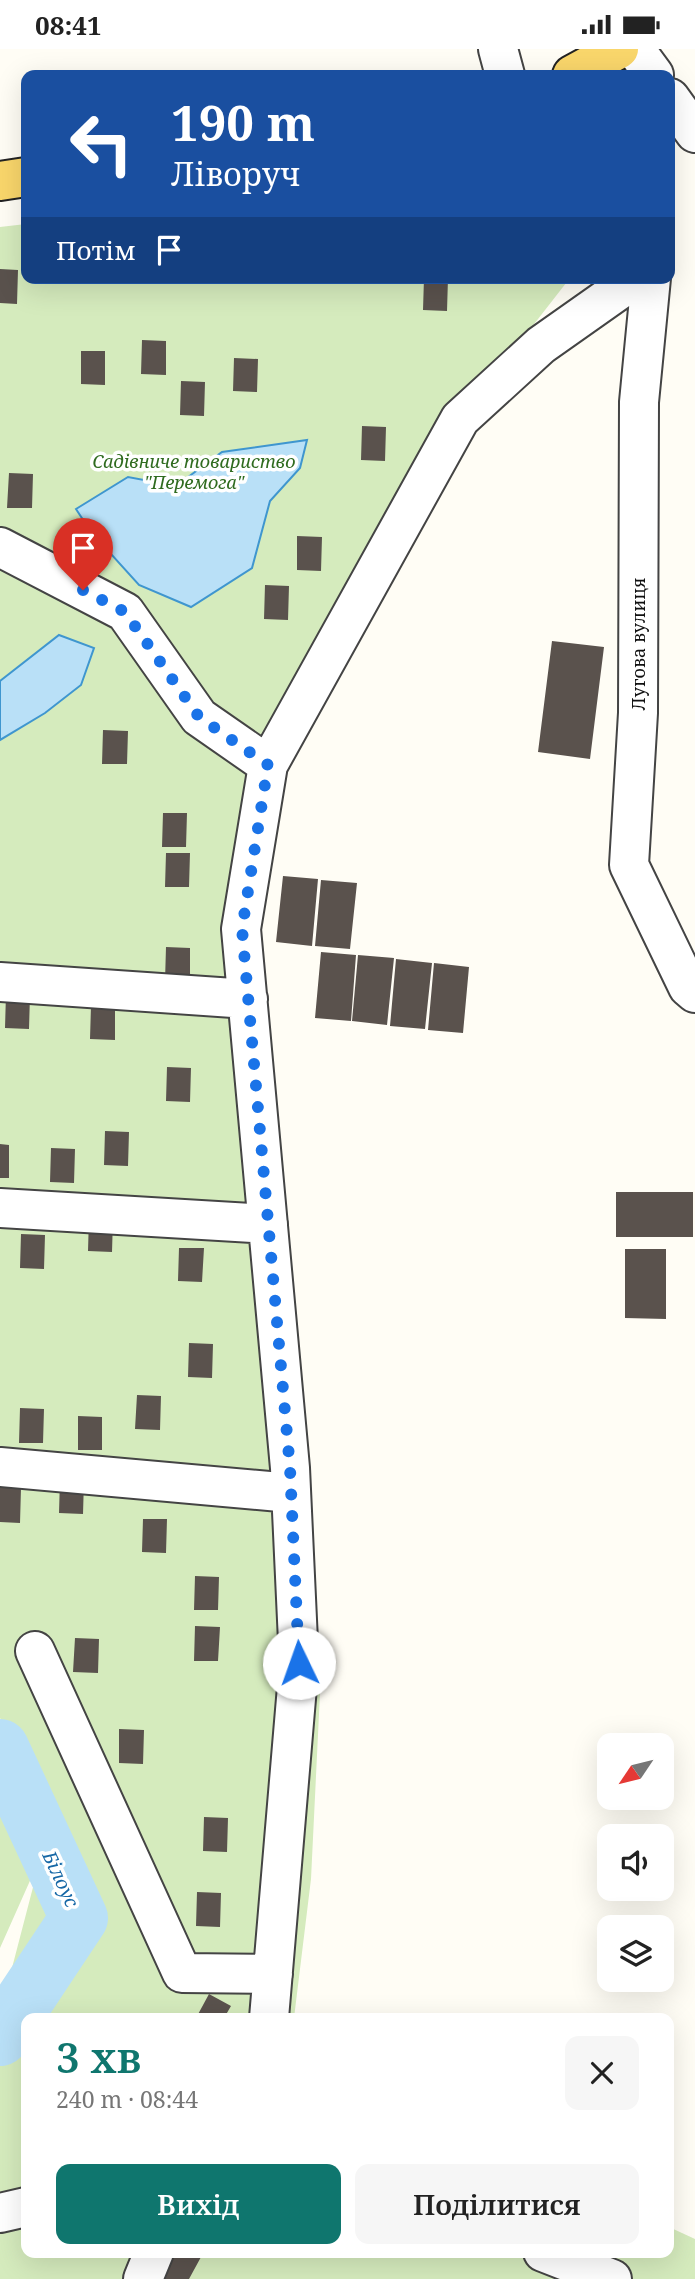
<!DOCTYPE html>
<html lang="uk">
<head>
<meta charset="utf-8">
<style>
  :root { --surface:#fff; --page:#f6f6f6; --text:#222; --muted:#767676; --accent:#0f766e }
  body { margin:0; font-family:"Noto Serif",serif; background:var(--page); color:var(--text); height:100vh; display:flex; flex-direction:column; font-size:26px; white-space:nowrap }
  * { box-sizing:border-box; margin:0 }
  p { font-size:23px; color:var(--muted) }
  .icon { flex:none; width:38px; height:38px; fill:none; stroke:currentColor; stroke-width:2; stroke-linecap:round; stroke-linejoin:round }
  .map { position:relative; flex:1; overflow:hidden }
  .side { position:absolute; left:21px; top:1964px; width:653px; height:245px; display:flex; flex-direction:column; background:var(--surface); border-radius:14px; box-shadow:0 7px 28px #0002 }
  .side>* { flex:none }
  .guide { position:absolute; left:21px; top:21px; width:654px; height:214px; border-radius:14px; box-shadow:0 7px 28px #0002; background:#1a4fa0; color:#fff; overflow:hidden }
  .needle { width:46px; rotate:235deg }
  .buttons { position:absolute; left:597px; top:1684px; display:grid; gap:14px }
  .buttons a { display:grid; place-items:center; width:77px; height:77px; border-radius:14px; background:var(--surface); box-shadow:0 7px 28px #0002; font-size:35px }
  .pin { position:absolute; display:grid; place-items:center; width:60px; height:60px; color:#fff; margin:-72px -30px; border-radius:50% 50% 50% 0; rotate:-45deg; box-shadow:0 0 7px #0007 }
  .pin .icon { rotate:45deg }
  .me { position:absolute; width:77px; margin:-38px; rotate:357deg; stroke-linejoin:round; filter:drop-shadow(0 0 5px #0008) }
  .turn { display:flex; align-items:center; gap:24px; height:147px; padding:0 35px; font-size:32px }
  .turn .icon { width:91px; height:91px; stroke-width:2.5 }
  .turn b { display:block; font-size:49px; line-height:60px }
  .then { display:flex; align-items:center; height:66px; padding:0 35px; background:#0003; gap:14px; font-size:26px }
  .round { display:grid; place-items:center; flex:none; width:74px; height:74px; border-radius:14px; background:var(--page) }
  .head { display:flex; align-items:center; justify-content:space-between; height:119px; padding:0 35px }
  h1 { font-size:42px; font-weight:600; line-height:52px; color:var(--accent) }
  .cta { display:flex; gap:14px; margin-top:auto; padding:14px 35px }
  .cta a { flex:1; height:80px; border-radius:14px; background:var(--accent); color:#fff; font-size:28px; font-weight:600; line-height:80px; text-align:center }
  .cta a+a { background:var(--page); color:var(--text) }
  .status { display:flex; justify-content:space-between; align-items:center; height:49px; padding:0 35px; background:var(--surface); direction:ltr }
  .status svg { height:19px; fill:currentColor }
  .map>svg:first-child { display:block }
  .green { fill:#d5ebbd }
  .water { fill:#b9e0f7; stroke:#3f96cf; stroke-width:2 }
  .lines { fill:none; stroke-linecap:round; stroke-linejoin:round }
  .river { stroke:#b9e0f7; stroke-width:58 }
  .building { fill:#5a524d }
  .minor-casing { stroke:#444; stroke-width:42 }
  .major-casing { stroke:#222; stroke-width:42 }
  .minor { stroke:#fff; stroke-width:38 }
  .major { stroke:#f9d66b; stroke-width:38 }
  .route { stroke:#1a73e8; stroke-width:12; stroke-dasharray:0 21.6 }
  .labels { text-anchor:middle; dominant-baseline:central; stroke-width:7; stroke-linejoin:round; paint-order:stroke }
  .park-label { font-size:18px; font-style:italic; fill:#2f6b1f; stroke:#fff }
  .street-label { font-size:18px; fill:#111; stroke:#fff }
  .water-label { font-size:19px; font-style:italic; fill:#1768a6; stroke:#fff }
</style>
</head>
<body>
<div class="status"><b>08:41</b><svg viewBox="0 0 49 12"><path d="M0 12V9h3v3zM5 12V6h3v6zM10 12V3h3v9zM15 12V0h3v12zM26 1h20v11H26zM47 4h2v5h-2z"/></svg></div>
<div class="map">
<svg width="695" height="2230" viewBox="0 0 695 2230">
  <rect width="100%" height="100%" fill="#fffdf5"/>
  <path class="green" d="M26,175v54h544l-110,141 -219,425 80,829 -10,206 -17,139h-268v234h642l1,-25 26,12v40h-695v-265l50,-192 -50,-104v-1491z
    M0,1761l33,64 -33,74z"/>
  <path class="water" d="M307,391l-7,28 -30,33 -18,67 -61,39 -52,-22 -48,-53 -15,-23 52,-32 48,9 46,-34z
    M59,586l35,13 -13,37 -36,28 -45,27v-59z"/>
  <g class="lines">
    <path class="river" d="M0,1699l79,170 -79,119"/>
  </g>
  <path class="building" d="M0,220l18,1 -1,34 -17,-1z
    M424,229h24l-1,33 -24,-1z
    M142,291l24,1v34l-25,-1z
    M81,302h24v34l-24,-1z
    M234,309l24,1 -1,33 -24,-1z
    M181,332l24,1 -1,34 -24,-1z
    M362,377l24,1 -1,34 -24,-1z
    M9,424l24,1 -1,34h-25z
    M297,487l25,1 -1,34 -24,-1z
    M265,536l24,1 -1,34 -24,-1z
    M552,592l52,6 -14,112 -52,-7z
    M103,681l25,1 -1,33h-25z
    M163,764h24l-1,34h-24z
    M166,804h24l-1,34h-24z
    M283,827l35,3 -6,67 -36,-4z
    M321,831l36,3 -7,66 -35,-3z
    M166,898l24,1v34l-25,-1z
    M321,903l35,3 -5,66 -36,-3z
    M358,906l36,3 -7,67 -35,-4z
    M396,910l36,4 -7,66 -35,-3z
    M434,914l35,4 -6,66 -35,-3z
    M6,945l24,1 -1,34 -24,-1z
    M91,957h24v34l-25,-1z
    M167,1018l24,1 -1,34 -24,-1z
    M105,1082l24,1 -1,34 -24,-1z
    M0,1095l9,1v33h-9z
    M51,1099l24,1 -1,34 -24,-1z
    M616,1143h77v45h-77z
    M89,1168l24,1 -1,34 -24,-1z
    M21,1185l24,1 -1,34 -24,-1z
    M179,1199h25l-2,34 -24,-1z
    M625,1200h41v70l-41,-1z
    M189,1294l24,1 -1,34 -24,-1z
    M137,1346l24,1 -1,34 -25,-1z
    M20,1359l24,1 -1,34h-24z
    M78,1367l24,1v33h-24z
    M60,1430l24,1 -1,34 -24,-1z
    M0,1439h21l-1,35 -20,-1z
    M143,1470h24l-1,34 -24,-1z
    M195,1527l24,1 -1,33h-24z
    M195,1577l25,1 -2,34h-24z
    M75,1589l24,1 -1,34 -25,-1z
    M119,1680l25,1 -1,34 -24,-1z
    M204,1768l24,1 -1,34 -24,-1z
    M197,1843l24,1 -1,34 -24,-1z
    M209,1945l22,12 -7,12h-28z
    M175,2203h18l8,5 -12,22h-29z"/>
  <g class="lines">
    <defs>
      <path id="minor" d="M498,0l7,26
        M635,0l19,26
        M670,49l25,35
        M651,229l-12,124 -1,311 -9,152 59,122 7,6
        M0,498l125,65 74,105 69,48
        M0,933l248,17
        M0,1159l268,16
        M0,1418l291,26
        M35,1602l147,322 91,1
        M269,1969l30,-355 -9,-195 -49,-539 27,-164 192,-346 81,-74 95,-67
        M0,2164l26,-6
        M543,2203l69,27
        M143,2230l11,-27"/>
      <path id="major" d="M572,26l47,-26
        M0,132l26,-4"/>
    </defs>
    <use href="#minor" class="minor-casing"/>
    <use href="#major" class="major-casing"/>
    <use href="#minor" class="minor"/>
    <use href="#major" class="major"/>
  </g>
  <g class="lines">
    <path class="route" d="M83,541l42,22 74,105 69,48 -26,164 48,539 9,195"/>
  </g>
  <g class="labels">
    <g class="park-label">
      <text x="194" y="412">Садівниче товариство<tspan x="194" dy="21">"Перемога"</tspan></text>
    </g>
    <g class="street-label">
      <text transform="translate(638 595) rotate(-90)">Лугова вулиця</text>
    </g>
    <g class="water-label">
      <text transform="translate(61 1830) rotate(65)">Білоус</text>
    </g>
  </g>
</svg>
<div class="buttons">
<a><svg class="needle" viewBox="-14 -14 28 28"><path d="M0-13l5 13h-10z" fill="#e53935"/><path d="M0 13l5-13h-10z" fill="#767676"/></svg></a>
<a><svg class="icon" aria-label="sound" viewBox="0 0 24 24"><path d="M4 9h4l5-4v14l-5-4H4zM17 9q2 3 0 6"/></svg></a>
<a><svg class="icon" aria-label="layers" viewBox="0 0 24 24"><path d="M12 4l9 5-9 5-9-5zM3 14l9 5 9-5"/></svg></a>
</div>
<div class="pin" style="left:83px;top:541px;background:#d93025"><svg class="icon" aria-label="arrive" viewBox="0 0 24 24"><path d="M6 21V4h12l-3 4 3 4H6"/></svg></div>
<svg class="me" style="left:299px;top:1614px" viewBox="-20 -20 40 40"><circle r="19" fill="#fff"/><path d="M0-13L10 11 0 6-10 11z" fill="#1a73e8"/></svg>
<div class="guide">
<div class="turn"><svg class="icon" aria-label="left" viewBox="0 0 24 24"><path d="M17 20v-9H6M10 6l-5 5 5 5"/></svg><div><b>190 m</b>Ліворуч</div></div>
<div class="then">Потім<svg class="icon" aria-label="arrive" viewBox="0 0 24 24"><path d="M6 21V4h12l-3 4 3 4H6"/></svg></div>
</div>
<section class="side">
<div class="head"><div><h1>3 хв</h1><p>240 m · 08:44</p></div><a class="round"><svg class="icon" aria-label="close" viewBox="0 0 24 24"><path d="M6 6l12 12M18 6L6 18"/></svg></a></div>
<div class="cta"><a>Вихід</a><a>Поділитися</a></div>
</section>
</div>
</body>
</html>
